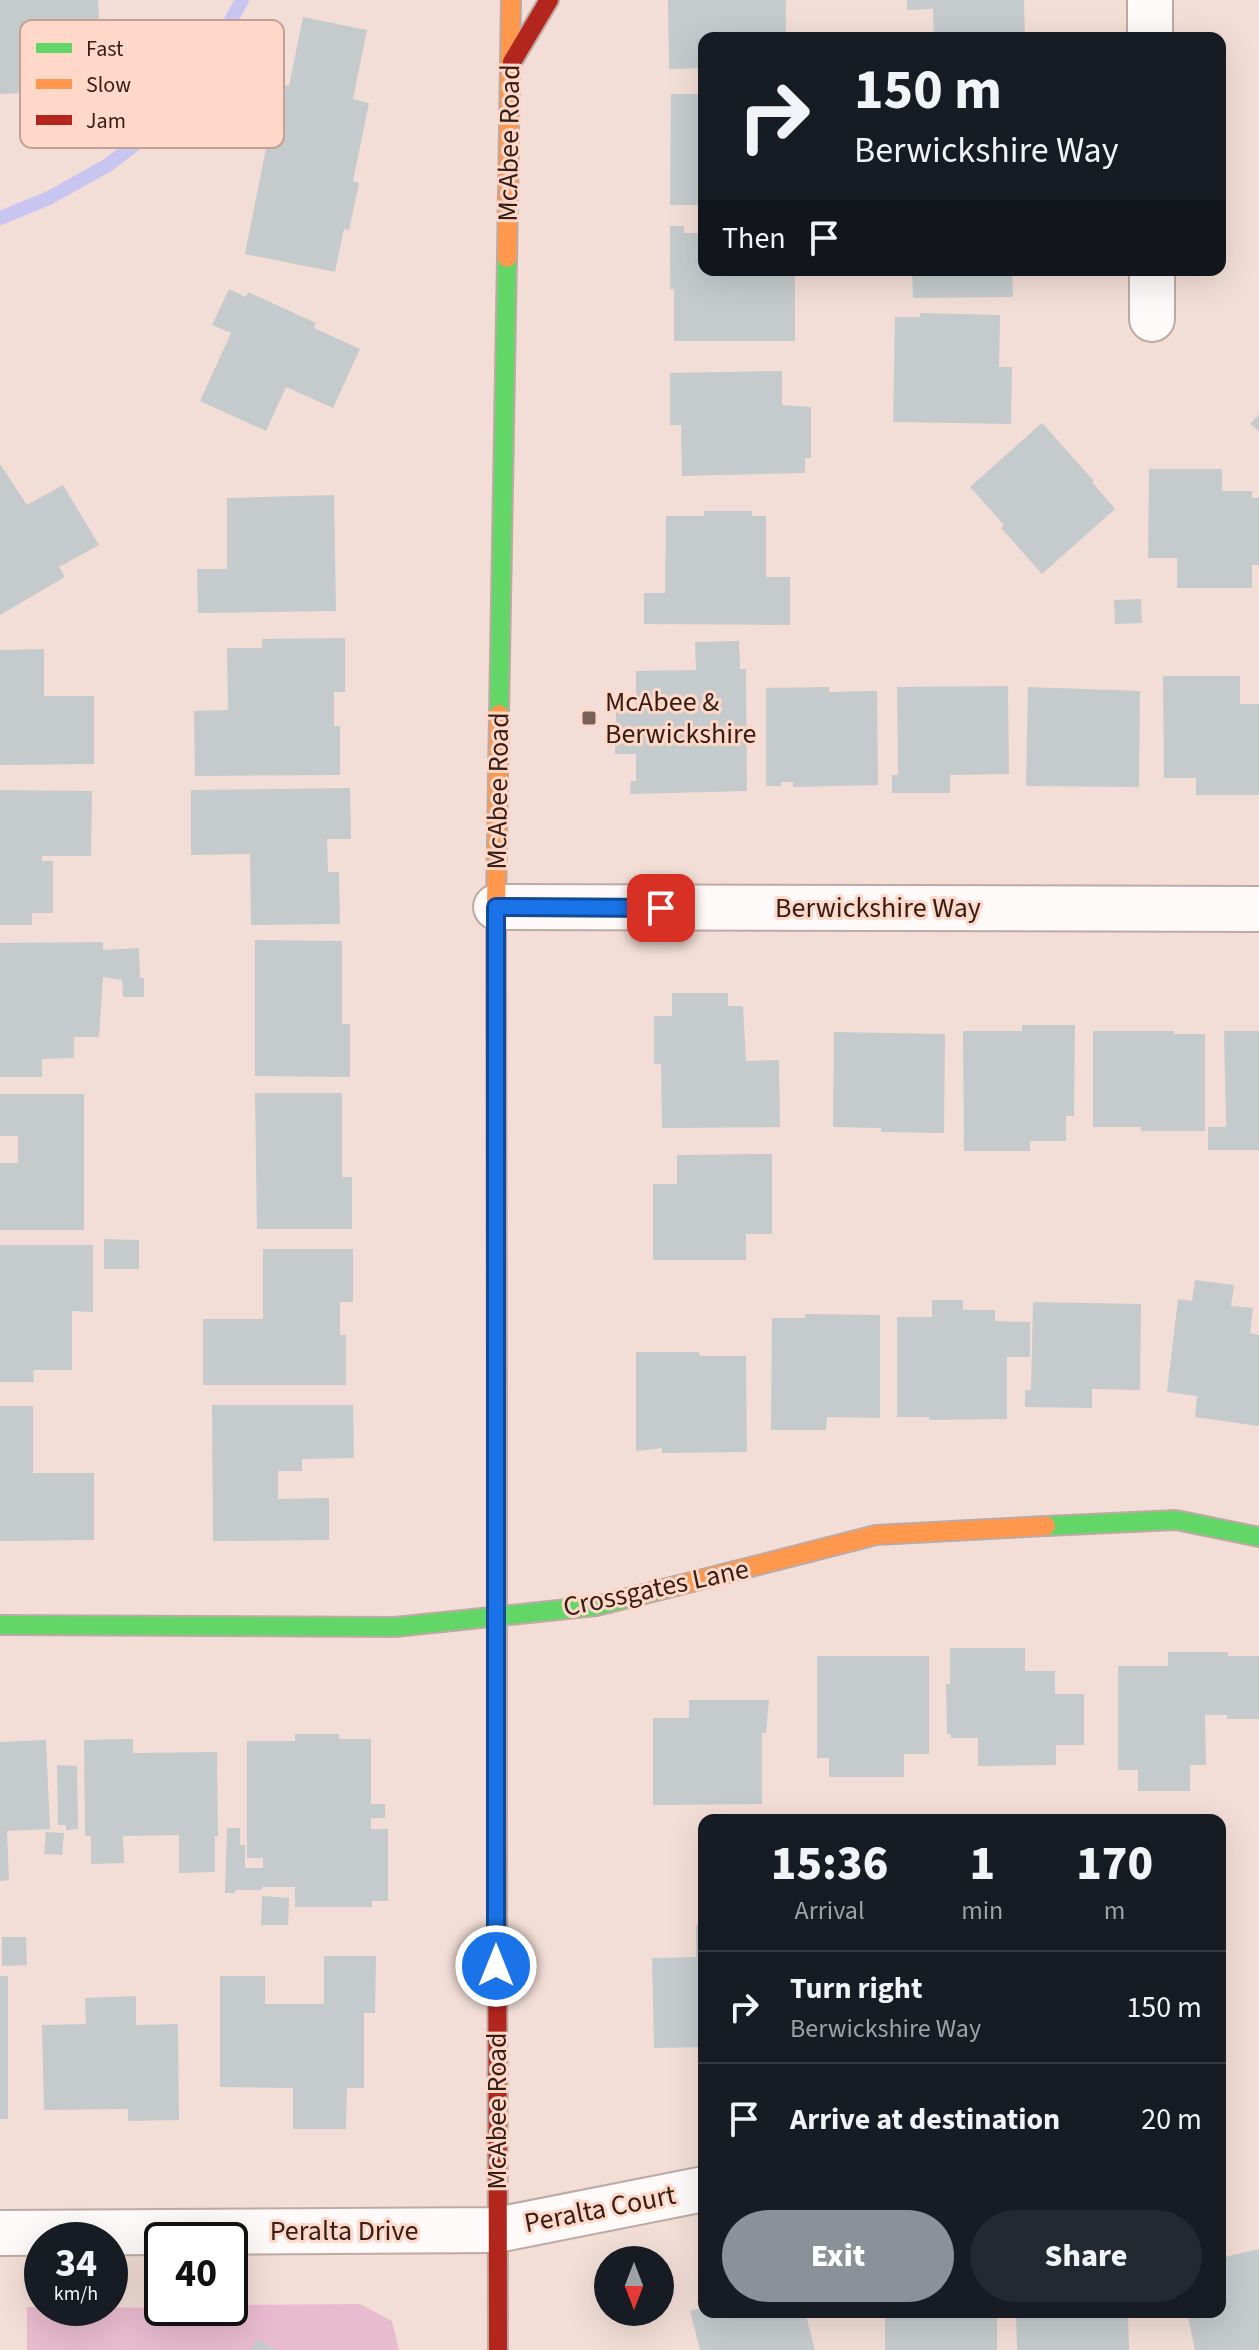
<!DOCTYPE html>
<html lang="en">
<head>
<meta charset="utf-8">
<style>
  :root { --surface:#171b24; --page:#242831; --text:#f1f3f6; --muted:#9ea1a6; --line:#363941; --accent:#8c9099 }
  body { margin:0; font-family:"Source Sans 3",sans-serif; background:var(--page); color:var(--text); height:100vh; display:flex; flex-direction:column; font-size:30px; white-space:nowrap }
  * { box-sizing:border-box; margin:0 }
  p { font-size:26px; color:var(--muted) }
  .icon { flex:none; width:44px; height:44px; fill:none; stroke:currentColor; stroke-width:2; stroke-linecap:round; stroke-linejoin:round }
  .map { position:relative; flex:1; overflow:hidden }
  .sheet { position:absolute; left:698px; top:1814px; width:528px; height:504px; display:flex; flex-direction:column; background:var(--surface); border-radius:16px; box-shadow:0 8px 32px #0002 }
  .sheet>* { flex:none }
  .hud { position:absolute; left:698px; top:32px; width:528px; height:244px; border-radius:16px; box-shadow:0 8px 32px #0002; background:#171b24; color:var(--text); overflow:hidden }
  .needle { width:52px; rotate:180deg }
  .buttons { position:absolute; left:594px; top:2246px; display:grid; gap:16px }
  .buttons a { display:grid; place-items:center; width:80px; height:80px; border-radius:50%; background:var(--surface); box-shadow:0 8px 32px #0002; font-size:40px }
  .speed { position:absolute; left:24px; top:2222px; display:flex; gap:16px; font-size:40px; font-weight:700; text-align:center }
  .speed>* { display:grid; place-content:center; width:104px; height:104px; border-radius:50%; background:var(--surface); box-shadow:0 8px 32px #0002; line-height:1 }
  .speed small { font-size:20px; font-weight:400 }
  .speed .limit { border:4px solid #111; border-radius:12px; background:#fff; color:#111 }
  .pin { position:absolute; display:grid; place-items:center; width:68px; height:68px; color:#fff; margin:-34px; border-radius:16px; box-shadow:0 4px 12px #0006 }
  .me { position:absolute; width:88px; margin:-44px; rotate:0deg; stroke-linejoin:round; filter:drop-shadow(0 0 6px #0008) }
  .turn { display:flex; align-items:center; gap:28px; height:168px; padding:0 24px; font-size:36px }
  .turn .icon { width:104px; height:104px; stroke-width:2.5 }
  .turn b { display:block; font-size:56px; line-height:68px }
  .then { display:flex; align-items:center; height:76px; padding:0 24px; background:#0003; gap:16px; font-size:30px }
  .eta { display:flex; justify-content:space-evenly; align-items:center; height:136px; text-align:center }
  .eta b { font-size:48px; font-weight:800; line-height:56px }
  .action { display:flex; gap:16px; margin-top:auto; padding:16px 24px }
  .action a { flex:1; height:92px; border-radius:48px; background:var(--accent); color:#fff; font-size:32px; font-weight:800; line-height:92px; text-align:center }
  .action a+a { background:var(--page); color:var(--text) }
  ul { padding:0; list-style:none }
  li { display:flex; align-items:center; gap:24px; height:112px; padding:0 24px; border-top:2px solid var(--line) }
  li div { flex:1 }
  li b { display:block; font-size:30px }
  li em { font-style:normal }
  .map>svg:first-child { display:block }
  .green { fill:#e9bbce }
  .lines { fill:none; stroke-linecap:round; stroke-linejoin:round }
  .stream { stroke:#c9c5f1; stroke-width:14 }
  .building { fill:#c5cacc }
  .street-casing { stroke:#beaaa3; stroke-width:48 }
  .fast-casing { stroke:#beaaa3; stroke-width:22 }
  .slow-casing { stroke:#beaaa3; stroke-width:22 }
  .jam-casing { stroke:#beaaa3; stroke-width:22 }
  .street { stroke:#fdfaf9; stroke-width:44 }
  .fast { stroke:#63d668; stroke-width:18 }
  .slow { stroke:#ff974d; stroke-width:18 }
  .jam { stroke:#b3261e; stroke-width:18 }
  .route-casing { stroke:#114b97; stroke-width:20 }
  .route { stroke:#1a73e8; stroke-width:14 }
  .poi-dot { fill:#776159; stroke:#ffd8c9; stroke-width:3 }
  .labels { text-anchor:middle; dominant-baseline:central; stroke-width:6; stroke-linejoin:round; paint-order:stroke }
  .street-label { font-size:28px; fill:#351e15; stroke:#ffd8c9 }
  .poi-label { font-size:28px; fill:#351e15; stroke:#ffd8c9; text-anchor:start }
  .key { fill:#ffd8c9; stroke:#c2a093; stroke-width:2 }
  .key-label { font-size:22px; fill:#351e15 }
</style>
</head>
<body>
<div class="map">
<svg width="1259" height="2350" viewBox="0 0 1259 2350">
  <rect width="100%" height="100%" fill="#f2ded6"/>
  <path class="green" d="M360,2304l32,17 7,29h-372v-43l203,1v-3z"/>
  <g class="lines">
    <path class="stream" d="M0,218l49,-20 59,-33 60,-46 31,-39 43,-80"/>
  </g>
  <path class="building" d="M0,0h98l3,63 -56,2 1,27 -46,2z
    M668,0h118v38h-82v30l-35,1z
    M907,0h117l1,38h-91l-1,-29 -26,1z
    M303,17l64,13 -14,69 16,4 -16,78 6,2 -10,47 -5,-1 -9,43 -90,-18 34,-170 10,2z
    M671,94h33v111h-34z
    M670,226h14v7h20v37h56v6h35v65h-121v-52h-4z
    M912,270h100l1,27 -100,1z
    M229,289l17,8 2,-5 68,31 -2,5 46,21 -27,59 -47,-21 -20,44 -66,-30 31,-68 -19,-8z
    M920,313l80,2 -1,52h13l-1,57 -118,-2 2,-105h25z
    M782,371v34l29,2v51h-6v15l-123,3 -1,-51h-11v-52z
    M1259,414v17l-9,-7z
    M1042,423l52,58 -2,1 23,27 -73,65 -41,-46 3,-3 -34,-38z
    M0,464l27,41 36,-20 36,60 -40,22 6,10 -65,38z
    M1149,469h73v22h30v7h7v67h-7v23h-75v-30h-29z
    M334,495l2,116 -138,2 -1,-44h30v-71z
    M704,511h48v5h14v61h24v48l-146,-1v-31h21l1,-77h38z
    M1141,599l1,24 -27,1 -1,-24z
    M345,638v54h-11v34h6v49l-145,1 -1,-65 34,-1 -1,-62h35v-9z
    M739,641l1,28h6l1,122 -117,3 1,-13h5v-27h-21l1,-45h20v-38l60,-1 -1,-28z
    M44,649v47h50v68l-94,1v-115z
    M1163,676h77v28h19v91h-63v-17h-32z
    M1008,686l1,88 -59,1v18h-58v-18h6l-1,-88z
    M829,687v5l48,-1 1,94 -85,2v-5h-12v4h-15v-98z
    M1028,687l112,4 -1,96 -113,-1z
    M350,788l1,51h-24l1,33h11l1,52 -89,1 -1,-71 -59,1v-65z
    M0,790l92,1 -1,65h-49v5h11v52h-21v12h-32z
    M255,940l87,1v83h8v53l-95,-1z
    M103,942v8l36,-2 1,30h4v19h-21l-1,-17 -19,-3 -4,60h-25v21l-32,1v18h-42v-134z
    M672,993h56v13h15l3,55 33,-1 1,67 -118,1 -1,-64h-7v-48h18z
    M1022,1025h53l-1,91h-8v25h-36v10h-66l-1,-120h59z
    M1093,1031h81v3h31v97h-64v-4h-48z
    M1224,1031h35v119h-51v-23h18z
    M834,1032l111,2 -1,99 -63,-1v-4l-48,-1z
    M255,1093h87v84h10v52h-95z
    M0,1094h84v136h-84v-67h18v-27h-18z
    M772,1154v80h-26v26h-93v-76h24v-29z
    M104,1239l35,1v29h-35z
    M0,1245h93v67l-21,-1v59h-39l1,12h-34z
    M263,1249h90v53h-13v33h6v50h-143v-66h60z
    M1195,1280l39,5 -3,21 22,2 -3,25 9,2v91l-64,-9 2,-21 -30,-4 11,-93 14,2z
    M932,1300h31v10h32v11l35,1v35h-23v62l-78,1v-3h-32v-100h35z
    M1033,1302l108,2 -1,86 -48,-1v19l-67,-1v-17h6z
    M805,1314l75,1v103l-53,-1 -1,13h-55l1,-112h33z
    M636,1352h63l1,4h46l1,96 -85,1v-5l-26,3z
    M212,1405h141l1,53 -52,1v12h-24v28l51,-1v42l-116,1z
    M0,1406h33v67h61v67l-94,1z
    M950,1648h75v23h30v23h29v51h-28v20l-78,1v-28h-27v-4h-4l-1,-50h4z
    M1168,1652h60v4h31v63h-32v-4h-22l1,50h-16v26h-52v-21h-20v-104h50z
    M817,1656h112v98h-25v23h-75v-19h-12z
    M689,1700h80l-3,33h-4v71l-109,1v-87h36z
    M295,1734h44v5h32v65h14v14h-14v11h17v72h-16v6h-77v-20h-33v3h-27v3h-10l2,-65h13v17h5v23h18v-10h-16v-117h48z
    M133,1739v14l84,-1 1,84h-3v36l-36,1v-38l-56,1 1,27 -33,1v-28h-6l-1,-96z
    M46,1740l4,89 -43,2 2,49 -9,1v-139z
    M57,1765l20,1 1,63 -12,1v-5h-8z
    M46,1832l18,1 -2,22 -18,-1z
    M262,1896l27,2 -1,27h-27z
    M1223,1924v47h-3v-46z
    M696,1925h8v122l-50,1 -2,-90 44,-1z
    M2,1937h24l1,28 -25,1z
    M324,1956h52l-1,57h-11v75h-17l-1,41h-53v-41l-73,-1v-111h45v28h59z
    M0,1976h8v143h-8z
    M136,1996v29l42,-1 1,96 -51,1v-12l-84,1 -2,-85 44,-1 -1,-26z
    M1259,2249v101h-64l-8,-38h33v-54z
    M704,2307v5h101l10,38h-115l-10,-39z
    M885,2312h112v38h-112z
    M1016,2312h112l1,38h-112z
    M258,2339l18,11h-25z"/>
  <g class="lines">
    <defs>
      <path id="street" d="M1150,0v38
        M1152,270v49
        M496,907l763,2
        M0,2233l497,-3 207,-41"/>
      <path id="fast" d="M499,714l8,-456
        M497,1397v414
        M1046,1526l130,-6 83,17
        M0,1625l395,2 201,-21 80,-20"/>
      <path id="slow" d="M507,258l4,-258
        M497,1397l-1,-490 3,-193
        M676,1586l200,-51 170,-9"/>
      <path id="jam" d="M512,62l37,-62
        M497,1811l1,539"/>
    </defs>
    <use href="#street" class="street-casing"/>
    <use href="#fast" class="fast-casing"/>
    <use href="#slow" class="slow-casing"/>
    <use href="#jam" class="jam-casing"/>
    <use href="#street" class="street"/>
    <use href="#fast" class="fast"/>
    <use href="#slow" class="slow"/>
    <use href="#jam" class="jam"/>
  </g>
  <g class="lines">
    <defs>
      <path id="route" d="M496,1966v-1059l165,1"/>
    </defs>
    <use href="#route" class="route-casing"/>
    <use href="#route" class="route"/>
  </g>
  <rect class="poi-dot" x="581" y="710" width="16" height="16" rx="4"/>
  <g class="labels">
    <g class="street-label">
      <text transform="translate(509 143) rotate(-89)">McAbee Road</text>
      <text transform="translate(498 791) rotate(-89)">McAbee Road</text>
      <text x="878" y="908">Berwickshire Way</text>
      <text transform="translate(656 1588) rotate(-12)">Crossgates Lane</text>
      <text transform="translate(497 2111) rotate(-90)">McAbee Road</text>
      <text transform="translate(600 2209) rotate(-11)">Peralta Court</text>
      <text x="344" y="2231">Peralta Drive</text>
    </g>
    <g class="poi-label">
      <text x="605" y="702">McAbee &amp;<tspan x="605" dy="32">Berwickshire</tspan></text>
    </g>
  </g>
  <rect x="20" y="20" width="264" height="128" rx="12" class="key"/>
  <rect x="36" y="43" width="36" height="10" fill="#63d668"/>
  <rect x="36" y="79" width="36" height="10" fill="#ff974d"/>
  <rect x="36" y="115" width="36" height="10" fill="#b3261e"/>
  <g class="key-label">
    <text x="86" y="56">Fast</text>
    <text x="86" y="92">Slow</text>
    <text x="86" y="128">Jam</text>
  </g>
</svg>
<div class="buttons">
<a><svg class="needle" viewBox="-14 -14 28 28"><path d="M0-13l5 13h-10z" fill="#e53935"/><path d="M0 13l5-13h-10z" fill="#9ea1a6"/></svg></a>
</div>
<div class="speed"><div>34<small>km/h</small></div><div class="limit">40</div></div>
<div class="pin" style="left:661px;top:908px;background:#d93025"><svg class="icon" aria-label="arrive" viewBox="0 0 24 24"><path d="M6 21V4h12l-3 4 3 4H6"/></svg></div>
<svg class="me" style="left:496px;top:1966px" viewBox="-20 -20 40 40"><circle r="17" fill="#1a73e8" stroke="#fff" stroke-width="3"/><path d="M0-11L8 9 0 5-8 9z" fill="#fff"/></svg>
<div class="hud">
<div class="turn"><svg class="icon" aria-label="right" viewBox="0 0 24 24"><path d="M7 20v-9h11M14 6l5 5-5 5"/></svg><div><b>150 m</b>Berwickshire Way</div></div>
<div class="then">Then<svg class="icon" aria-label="arrive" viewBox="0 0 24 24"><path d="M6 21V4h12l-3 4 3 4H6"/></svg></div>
</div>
<section class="sheet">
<div class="eta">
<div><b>15:36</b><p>Arrival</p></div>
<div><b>1</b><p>min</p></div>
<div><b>170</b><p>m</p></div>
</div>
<ul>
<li><svg class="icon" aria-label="right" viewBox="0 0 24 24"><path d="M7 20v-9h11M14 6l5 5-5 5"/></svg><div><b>Turn right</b><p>Berwickshire Way</p></div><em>150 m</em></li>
<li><svg class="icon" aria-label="arrive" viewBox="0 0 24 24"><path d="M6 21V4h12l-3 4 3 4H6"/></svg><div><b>Arrive at destination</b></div><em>20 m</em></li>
</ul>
<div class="action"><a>Exit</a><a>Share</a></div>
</section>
</div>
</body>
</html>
